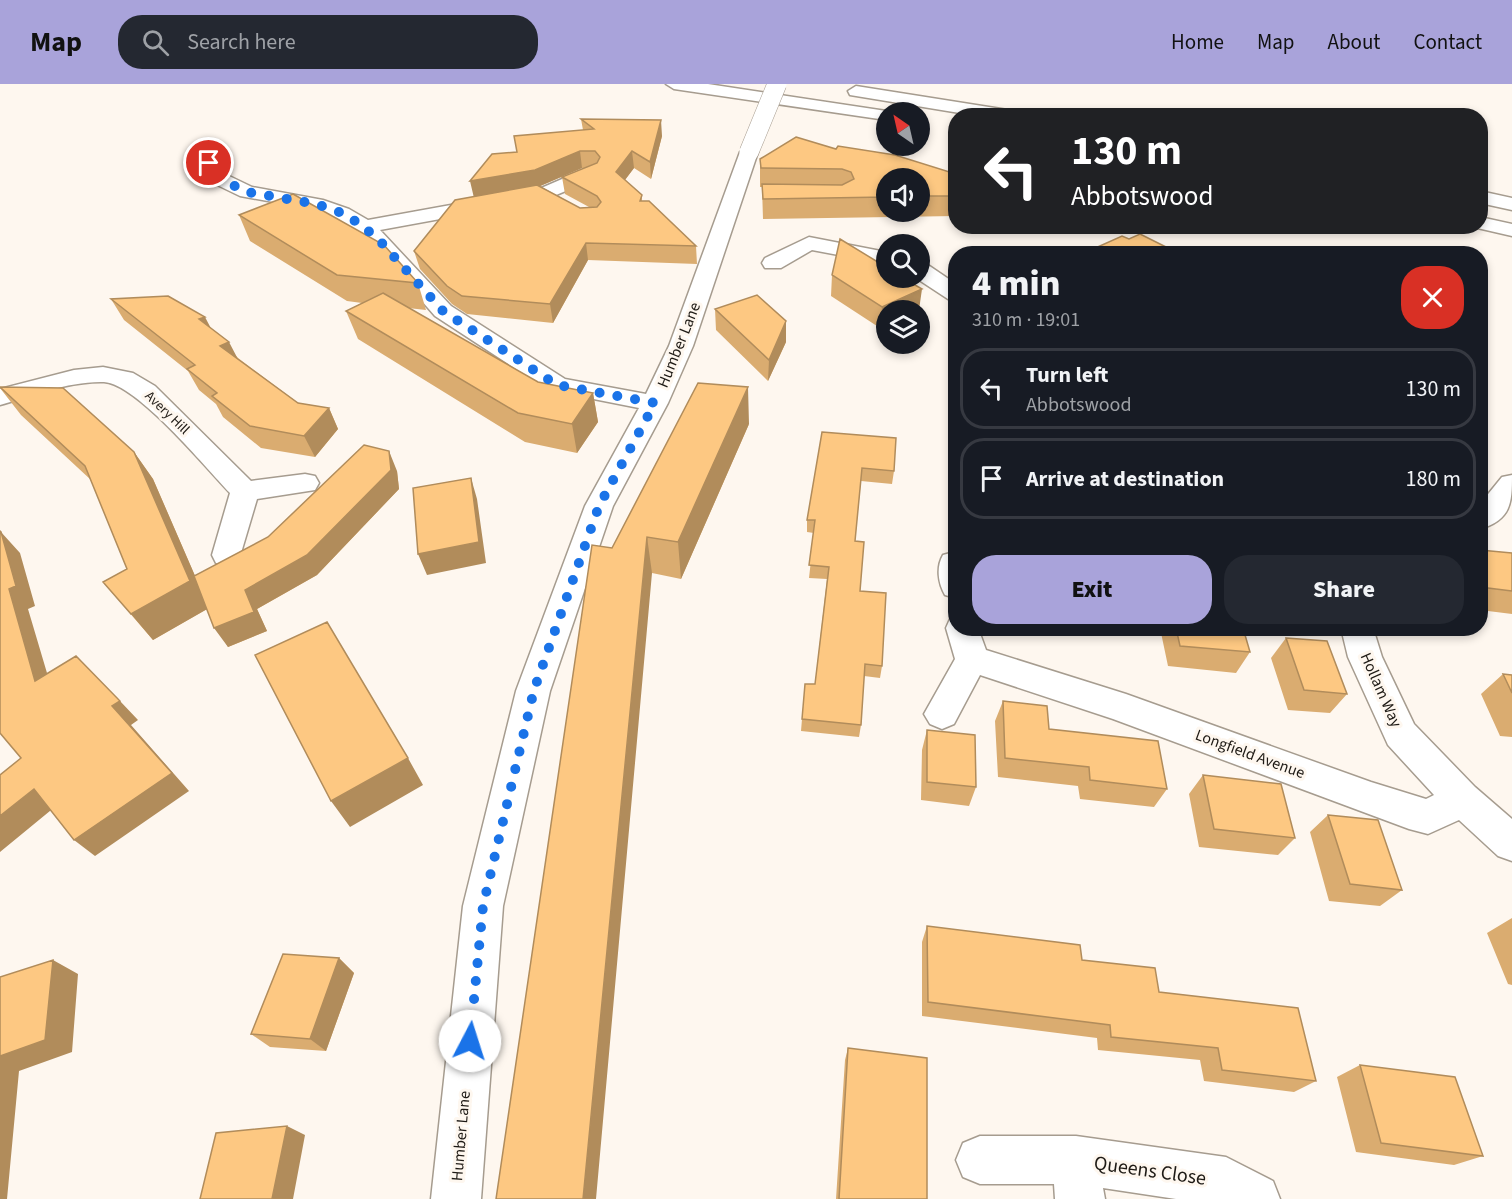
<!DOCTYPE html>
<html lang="en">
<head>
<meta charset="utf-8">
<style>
  :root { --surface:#171b24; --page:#242831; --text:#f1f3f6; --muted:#9ea1a6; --line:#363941; --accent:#a9a3da }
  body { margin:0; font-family:"Source Sans 3",sans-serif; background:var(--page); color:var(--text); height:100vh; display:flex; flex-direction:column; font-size:22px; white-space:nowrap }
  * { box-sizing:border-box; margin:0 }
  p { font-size:20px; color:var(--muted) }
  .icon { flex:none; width:33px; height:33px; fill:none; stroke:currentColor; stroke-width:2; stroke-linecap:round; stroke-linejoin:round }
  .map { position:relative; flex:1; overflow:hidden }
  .sheet { position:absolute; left:948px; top:162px; width:540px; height:390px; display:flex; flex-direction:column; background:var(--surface); border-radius:24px; box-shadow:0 3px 9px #0003 }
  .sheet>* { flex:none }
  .hud { position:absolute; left:948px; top:24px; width:540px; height:126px; border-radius:24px; box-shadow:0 3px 9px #0003; background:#202124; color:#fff; overflow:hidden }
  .needle { width:39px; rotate:326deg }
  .fabs { position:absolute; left:876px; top:18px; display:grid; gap:12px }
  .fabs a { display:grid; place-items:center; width:54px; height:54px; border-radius:50%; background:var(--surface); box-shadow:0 3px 9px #0003; font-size:30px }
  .pin { position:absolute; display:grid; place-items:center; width:51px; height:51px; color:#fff; margin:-26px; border:3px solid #fff; border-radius:50%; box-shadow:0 2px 6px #0007 }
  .me { position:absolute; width:66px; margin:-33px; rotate:5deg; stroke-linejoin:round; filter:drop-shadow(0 0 4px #0008) }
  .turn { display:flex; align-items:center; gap:21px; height:126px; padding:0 24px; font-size:27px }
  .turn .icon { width:78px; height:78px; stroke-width:2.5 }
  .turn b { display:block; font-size:42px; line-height:51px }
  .round { display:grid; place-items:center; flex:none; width:63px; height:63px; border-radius:24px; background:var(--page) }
  .overview { display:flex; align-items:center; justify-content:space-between; height:102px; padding:0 24px }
  h1 { font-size:36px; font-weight:800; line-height:45px }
  .action { display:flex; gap:12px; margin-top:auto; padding:12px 24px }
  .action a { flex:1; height:69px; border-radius:24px; background:var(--accent); color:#111; font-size:24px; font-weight:800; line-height:69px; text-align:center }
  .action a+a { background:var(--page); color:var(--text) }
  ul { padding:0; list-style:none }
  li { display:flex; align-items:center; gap:18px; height:81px; margin:0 12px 9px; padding:0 12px; border:3px solid var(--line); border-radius:24px }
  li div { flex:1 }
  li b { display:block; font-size:22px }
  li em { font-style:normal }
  header { display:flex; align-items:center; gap:36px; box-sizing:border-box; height:84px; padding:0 30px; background:var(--accent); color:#111 }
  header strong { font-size:28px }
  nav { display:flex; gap:33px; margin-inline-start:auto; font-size:21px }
  .search { width:420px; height:54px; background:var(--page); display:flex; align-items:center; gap:15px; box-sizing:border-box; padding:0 21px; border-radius:24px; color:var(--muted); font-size:22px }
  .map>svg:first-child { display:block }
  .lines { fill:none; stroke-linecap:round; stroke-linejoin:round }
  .street-casing { stroke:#a69c8f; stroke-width:3 }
  .highway-casing { stroke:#a69c8f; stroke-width:3 }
  .street { fill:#fff; fill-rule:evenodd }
  .highway { fill:#fff; fill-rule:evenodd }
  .street-bridge-casing { stroke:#a69c8f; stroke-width:20; stroke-linecap:butt }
  .street-bridge { stroke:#fff; stroke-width:19 }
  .wall { fill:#daac70; fill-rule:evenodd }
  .shaded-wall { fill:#b18c5b }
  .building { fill:#fdc882; stroke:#b18c5b; stroke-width:1.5 }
  .route { stroke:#1a73e8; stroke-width:10; stroke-dasharray:0 18 }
  .labels { text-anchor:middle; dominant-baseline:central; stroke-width:6; stroke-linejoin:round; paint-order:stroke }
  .far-street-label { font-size:14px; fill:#1e1a15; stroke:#fef7ef }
  .street-label { font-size:16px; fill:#1e1a15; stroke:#fef7ef }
  .near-street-label { font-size:20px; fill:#1e1a15; stroke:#fef7ef }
</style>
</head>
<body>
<header>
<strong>Map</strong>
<div class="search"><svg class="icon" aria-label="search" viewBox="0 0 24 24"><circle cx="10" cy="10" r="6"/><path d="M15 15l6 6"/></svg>Search here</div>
<nav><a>Home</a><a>Map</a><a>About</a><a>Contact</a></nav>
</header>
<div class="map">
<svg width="1512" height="1115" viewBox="0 0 1512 1115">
  <rect width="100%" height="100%" fill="#fef7ef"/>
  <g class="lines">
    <defs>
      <path id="street" d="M200,58l6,2 19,30 27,13 71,13 26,9 19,11 171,-31 44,-19h14l3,4 -3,4 -53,22 -164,30 71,76 114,73 81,15 23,-48 71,-194 9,-6 9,6 -65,194 -25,57 -55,103 -63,185 -47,215 -22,293h-50l32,-293 53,-215 69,-185 54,-98 -91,-18 -113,-74 -63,-72 -19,-16 -18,-11 -23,-8 -72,-13 -29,-14 -20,-34z
        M809,153l77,15v12l-74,-14 -31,18h-16l-3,-5 3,-5z
        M920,179l8,2 28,19v17l-8,-2 -32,-21h4z
        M103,283l30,6 22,13 96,95 54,-7 10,2 4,7 -4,7 -58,9 -19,64 -11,3 -11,-3 -4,-8 18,-62c-25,-26 -93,-109 -126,-111 -36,-1 -71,14 -104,23v-16l74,-19z
        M1512,391c0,28 -1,45 -32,54v-25l22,-27z
        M954,468h2v46l-11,-3c-7,-12 -9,-28 -2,-40z
        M956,534v10h22l8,22 140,44 245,88 55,17 8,-4 -46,-50 -40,-88 -7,-29h32l9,29 32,67 61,63 37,32v42l-14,-5 -39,-36 -31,14 -19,-5 -296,-110 -133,-44 -26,49 -12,5 -12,-5 -6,-10 31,-55 -9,-31 4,-9z
        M980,1052h96l150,21 47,24 7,18h-104l-73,-11 2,11h-50l-1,-15h-74l-17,-7 -7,-17 7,-17z"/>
      <path id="highway" d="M666,0h42l185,28h-7v8l-212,-31z
        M856,2l158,25 8,5h-44l-128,-21 -2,-4z
        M1480,107l32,7v12l-32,-7z
        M1480,133l32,7v12l-39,-9 7,-1z"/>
    </defs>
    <use href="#street" class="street-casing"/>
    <use href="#highway" class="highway-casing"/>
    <use href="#street" class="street"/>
    <use href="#highway" class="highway"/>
    <defs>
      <path id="street-bridge" d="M749,68l28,-68"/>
    </defs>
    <use href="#street-bridge" class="street-bridge-casing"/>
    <use href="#street-bridge" class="street-bridge"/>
  </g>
  <path class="wall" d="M581,35l81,17 -11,43 -17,-11 -9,12 17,15v6l54,45 1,18 -109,-4 -35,63 -86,-9 -15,-10 -32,-35 -6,-18 60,-54 43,-45 66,-22zM582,84h2l-22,9 3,17 24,13 -9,1 -40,-22z
    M836,65l120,25v42l-193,3 -1,-32h-2v-28zM886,94h34v34h-34z
    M239,131l179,68 8,27 -18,-2 130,74 55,11 5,29 -21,31 -52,-11 -167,-103 -12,-28 16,-8 -15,-2 -97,-60z
    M832,191l87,35h-33l-6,18 -49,-32z
    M111,215l99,29 28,30 60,45 31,5 9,21 -23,28 -54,-9 -38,-31 -7,-13 -17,-14 -11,-19 -64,-51z
    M715,225l71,12v21l-18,39 -52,-51z
    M0,304l134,64 19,27 42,97 202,-105 2,18 -82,86 -60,34 10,22 -39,16 -21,-38 -54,31 -50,-58 24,-13 -36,-89 -70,-65z
    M749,340l-68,155 -29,-6 -40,-25z
    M822,348l72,39 -2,13 -31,-3 -6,60 5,50 22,75 -2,12 -16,-2 -3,49 -2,12 -58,-6 1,-12 13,-35 12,-105 -18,-1 5,-45 -7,-1v-12z
    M1480,466l32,3v61l-32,-4z
    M1160,544h83l7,24 -14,21 -68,-7z
    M1286,554l61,56 -17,19 -42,-3 -17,-52z
    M1503,590l9,1v62l-12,-1 -19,-42z
    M1003,617l46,28 118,60 -13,18 -74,-8 -2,-13 -80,-9 -3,-56z
    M927,646l49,57 -7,19 -48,-6 1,-50z
    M1203,691l92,63 -17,17 -79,-8 -10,-53z
    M1328,731l74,75 -22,16 -51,-5 -19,-69z
    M1512,834v67l-4,-1 -21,-51z
    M927,842l155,34 77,32 157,89 -22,11 -90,-11 -4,-21 -102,-10 -1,-12 -175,-22v-74z
    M339,874l15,15 -28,78 -56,-4 -19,-13z
    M848,964l79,151h-91l9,-139z
    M1360,981l123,91 -29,9 -98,-13 -19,-75z"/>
  <path class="shaded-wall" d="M661,36l1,16 -11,43 -1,-17z
    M580,67l2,17 -44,19 -64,11 -4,-17z
    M632,67l2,17 -16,21 -2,-17z
    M586,159l2,17 -35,63 -3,-19z
    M922,205l-3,21h-33v15l-6,3 2,-21z
    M205,233l11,21 -17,-19z
    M786,237v21l-18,39 1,-21z
    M229,258l11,21 -20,-17z
    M748,303l1,37 -68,155 -3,-37z
    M593,309l5,29 -21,31 -5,-29z
    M329,324l9,21 -23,28 -11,-21z
    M389,367l8,20 2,18 -82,86 -60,34 10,22 -39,16 -14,-19 31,-38z
    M134,368l19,27 56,129 -56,32 -22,-26z
    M471,394l6,21 9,64 -59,12 -9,-21z
    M1,448l19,21 15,53 -7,3 27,91 -20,-19 -26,-92z
    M647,453l5,36 -56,626h-13z
    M120,617l18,19 -7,5 58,66 -94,65 -21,-16 38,-134z
    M408,674l15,27 -73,42 -19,-26z
    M34,705l22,17 -56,46v-36z
    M339,874l15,15 -28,78 -16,-12z
    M53,876l25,14 -6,78 -53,19 -12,128h-7v-143z
    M287,1042l18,9 -12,64h-21z"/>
  <path class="building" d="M581,35l80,1 -11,42 -18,-11 -16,21 26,23 -2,6h9l47,45 -110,-3 -36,61 -88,-8 -15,-10 -33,-35 41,-51 82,-15 43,23 17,-1 4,-5 -4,-6 -35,-19 35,-14 3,-6 -5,-6h-15l-45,19 -65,11 22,-27 25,-2 -3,-16 80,-7z
    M796,53l40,12 2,-3 57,9 61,19v22h-36v-18h-34v19l-123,2 -1,-15 80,1 12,-6 -3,-7 -9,-3 -81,-1 -1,-9z
    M293,110l91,51 34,38 -81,-8 -98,-60z
    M1140,150l40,20h-98l40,-18 7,3z
    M840,155l46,28v11h17l19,11 -40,18 -50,-32z
    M383,209l155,89 55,11 -21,31 -54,-11 -172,-102z
    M757,211l29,26 -17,39 -54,-51z
    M168,212l37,21 -6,2 30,23 -9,4 78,57 31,5 -25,28 -54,-10 -38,-30 5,-3 -30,-24 8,-4 -84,-66z
    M698,299l50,4 -70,155 -31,-5 -64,662h-87l96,-654 20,3z
    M0,303l63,1 71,64 56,129 -59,33 -28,-32 24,-13 -42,-103z
    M822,348l74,6 -2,33 -32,-3 -7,73 9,1 -4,49 26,2 -4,73 -17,-2 -4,61 -59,-6 3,-35h10l14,-117 -20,-2 6,-45h-8z
    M364,361l25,6 2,19 -84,85 -62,35 9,22 -40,16 -20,-52 74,-39z
    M471,394l8,64 -61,12 -5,-66z
    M0,447l1,1 15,54 -7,3 26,92 41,-25 44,45 -8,5 60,67 -98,67 -40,-51 -34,27v-41l21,-17 -21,-25z
    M1480,466l32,3v38l-32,-4z
    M327,538l81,136 -77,43 -76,-146z
    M1176,544h67l7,24 -70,-6z
    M1286,554l41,3 20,53 -43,-4z
    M1503,590l9,1v18z
    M1003,617l44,5 2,23 109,12 9,48 -77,-9 -1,-13 -84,-9z
    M927,646l48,5 1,52 -49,-5z
    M1203,691l78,9 14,54 -81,-9z
    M1328,731l50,5 24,70 -52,-6z
    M927,842l153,19 2,15 73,8 4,24 139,16 18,73 -94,-11 -4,-22 -107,-11 -1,-12 -182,-23z
    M283,870l56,4 -29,81 -59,-5z
    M53,876l-8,80 -45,16v-79z
    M848,964l79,10v141h-88z
    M1360,981l95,12 28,79 -102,-13z
    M287,1042l-15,73h-72l16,-66z"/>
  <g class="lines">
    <path class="route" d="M209,79l9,15 29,14 69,12 26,9 18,11 19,16 64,71 114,74 98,18 -56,103 -65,184 -51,216 -13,135"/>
  </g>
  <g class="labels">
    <g class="far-street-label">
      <text transform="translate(167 329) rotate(44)">Avery Hill</text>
    </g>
    <g class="street-label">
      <text transform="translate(679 261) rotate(-68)">Humber Lane</text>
      <text transform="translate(1381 606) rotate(66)">Hollam Way</text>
      <text transform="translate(1250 670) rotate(20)">Longfield Avenue</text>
      <text transform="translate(461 1052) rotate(-85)">Humber Lane</text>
    </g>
    <g class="near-street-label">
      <text transform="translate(1150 1087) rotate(8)">Queens Close</text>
    </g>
  </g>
</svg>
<div class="fabs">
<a><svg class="needle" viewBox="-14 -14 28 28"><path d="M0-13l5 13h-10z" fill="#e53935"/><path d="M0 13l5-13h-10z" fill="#9ea1a6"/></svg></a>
<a><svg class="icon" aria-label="sound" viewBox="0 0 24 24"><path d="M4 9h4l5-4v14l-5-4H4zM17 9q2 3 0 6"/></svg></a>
<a><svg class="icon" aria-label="search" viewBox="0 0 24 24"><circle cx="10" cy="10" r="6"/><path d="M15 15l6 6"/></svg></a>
<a><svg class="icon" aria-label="layers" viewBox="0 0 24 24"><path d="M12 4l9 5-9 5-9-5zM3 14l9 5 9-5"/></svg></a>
</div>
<div class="pin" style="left:209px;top:79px;background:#d93025"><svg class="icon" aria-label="arrive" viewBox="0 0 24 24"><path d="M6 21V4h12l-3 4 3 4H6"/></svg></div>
<svg class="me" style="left:470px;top:957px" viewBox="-20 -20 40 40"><circle r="19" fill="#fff"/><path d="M0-13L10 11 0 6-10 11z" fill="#1a73e8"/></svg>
<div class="hud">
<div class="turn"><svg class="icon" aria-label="left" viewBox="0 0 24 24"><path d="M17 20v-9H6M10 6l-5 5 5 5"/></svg><div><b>130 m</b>Abbotswood</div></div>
</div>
<section class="sheet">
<div class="overview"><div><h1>4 min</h1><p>310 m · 19:01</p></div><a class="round" style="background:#d93025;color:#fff"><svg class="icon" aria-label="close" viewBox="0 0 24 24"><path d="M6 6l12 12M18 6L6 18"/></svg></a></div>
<ul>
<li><svg class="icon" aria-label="left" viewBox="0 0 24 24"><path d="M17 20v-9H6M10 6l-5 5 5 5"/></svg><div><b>Turn left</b><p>Abbotswood</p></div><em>130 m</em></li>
<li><svg class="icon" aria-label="arrive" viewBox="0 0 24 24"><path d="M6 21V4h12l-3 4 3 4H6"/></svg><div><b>Arrive at destination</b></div><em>180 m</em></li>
</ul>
<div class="action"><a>Exit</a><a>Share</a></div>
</section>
</div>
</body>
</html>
